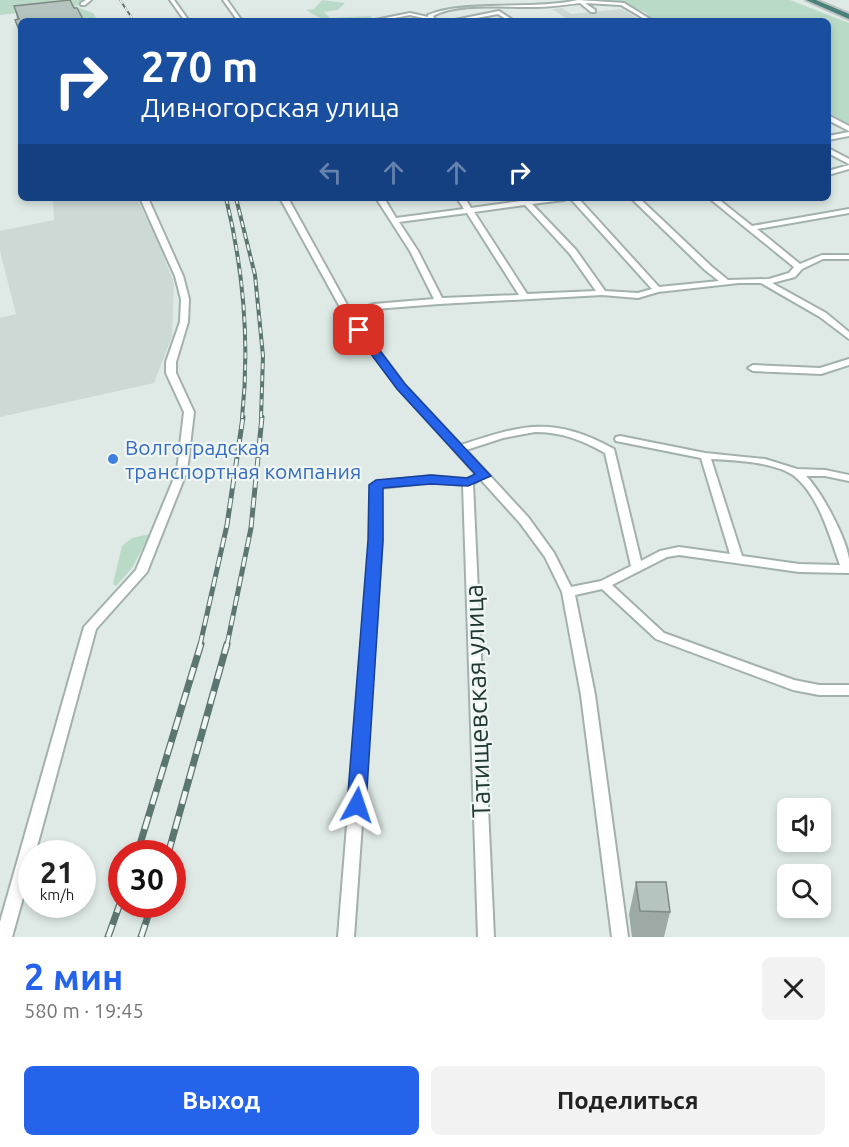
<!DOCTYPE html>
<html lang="ru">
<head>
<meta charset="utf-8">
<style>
  :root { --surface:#fff; --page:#f2f2f2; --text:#222; --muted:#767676; --accent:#2563eb }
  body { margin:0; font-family:Ubuntu,sans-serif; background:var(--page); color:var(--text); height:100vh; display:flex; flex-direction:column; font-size:22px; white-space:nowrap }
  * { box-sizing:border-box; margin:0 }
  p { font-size:20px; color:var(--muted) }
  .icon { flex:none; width:33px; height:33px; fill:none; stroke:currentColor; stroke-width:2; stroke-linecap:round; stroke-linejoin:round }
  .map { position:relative; height:937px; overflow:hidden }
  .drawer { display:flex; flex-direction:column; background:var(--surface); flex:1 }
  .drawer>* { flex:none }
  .banner { position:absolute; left:18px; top:18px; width:813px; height:183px; border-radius:9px; box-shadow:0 3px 9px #0003; background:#1a4fa0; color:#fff; overflow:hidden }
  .controls { position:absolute; left:777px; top:798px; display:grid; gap:12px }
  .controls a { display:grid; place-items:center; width:54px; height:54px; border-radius:9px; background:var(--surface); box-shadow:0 3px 9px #0003; font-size:30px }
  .speed { position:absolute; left:18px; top:840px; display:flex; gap:12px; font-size:30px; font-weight:700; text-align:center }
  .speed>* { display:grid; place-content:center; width:78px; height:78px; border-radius:50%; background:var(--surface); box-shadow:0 3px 9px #0003; line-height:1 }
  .speed small { font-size:15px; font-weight:400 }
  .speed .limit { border:9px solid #d22; background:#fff; color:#111 }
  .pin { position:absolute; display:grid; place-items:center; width:51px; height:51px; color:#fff; margin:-26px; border-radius:12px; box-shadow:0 3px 9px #0006 }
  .me { position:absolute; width:66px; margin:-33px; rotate:5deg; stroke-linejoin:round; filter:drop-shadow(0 0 4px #0008) }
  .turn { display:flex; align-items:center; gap:21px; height:126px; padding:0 24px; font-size:27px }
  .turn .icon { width:78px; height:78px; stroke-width:2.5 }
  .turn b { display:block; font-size:42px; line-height:51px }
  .lanes { display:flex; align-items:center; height:57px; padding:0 24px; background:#0003; justify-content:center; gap:30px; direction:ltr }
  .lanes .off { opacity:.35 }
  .round { display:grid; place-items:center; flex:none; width:63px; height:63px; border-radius:9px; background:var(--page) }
  .headline { display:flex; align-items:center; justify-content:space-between; height:102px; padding:0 24px }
  h1 { font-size:36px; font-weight:700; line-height:45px; color:var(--accent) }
  .button { display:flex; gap:12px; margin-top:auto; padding:12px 24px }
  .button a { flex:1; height:69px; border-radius:9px; background:var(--accent); color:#fff; font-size:24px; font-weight:700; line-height:69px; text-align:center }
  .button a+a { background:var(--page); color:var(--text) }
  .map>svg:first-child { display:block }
  .built { fill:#cdd9d5 }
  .green { fill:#b9dac6 }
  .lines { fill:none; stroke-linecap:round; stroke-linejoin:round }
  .minor-casing { stroke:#a2b1ad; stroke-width:4 }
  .trunk-casing { stroke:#bcc4c2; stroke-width:4 }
  .minor { fill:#fff; fill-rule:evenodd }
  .trunk { fill:#4a807a; fill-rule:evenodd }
  .rail-far3-casing { stroke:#5b7571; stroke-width:2 }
  .rail-far2-casing { stroke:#5b7571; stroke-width:4 }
  .rail-far1-casing { stroke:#5b7571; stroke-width:5 }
  .rail-casing { stroke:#5b7571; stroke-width:7 }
  .rail-far3 { stroke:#eff6f4; stroke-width:1.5; stroke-dasharray:4.5; stroke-linecap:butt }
  .rail-far2 { stroke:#eff6f4; stroke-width:2; stroke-dasharray:6; stroke-linecap:butt }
  .rail-far1 { stroke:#eff6f4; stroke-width:3; stroke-dasharray:10; stroke-linecap:butt }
  .rail { stroke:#eff6f4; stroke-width:4.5; stroke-dasharray:13; stroke-linecap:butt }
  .wall { fill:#9ca9a4 }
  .shaded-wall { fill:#7f8986 }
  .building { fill:#b5c4bf; stroke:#7f8986; stroke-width:1.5 }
  .route { fill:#2563eb; stroke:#184099; stroke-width:1.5 }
  .shop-dot { fill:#3f7fe0; stroke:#eff6f4; stroke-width:2 }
  .labels { text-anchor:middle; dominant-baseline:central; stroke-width:4.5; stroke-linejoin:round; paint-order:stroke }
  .shop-label { font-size:21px; fill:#366cbe; stroke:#eff6f4; text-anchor:start }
  .near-street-label { font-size:26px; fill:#213935; stroke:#eff6f4 }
</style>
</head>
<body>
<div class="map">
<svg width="849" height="937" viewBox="0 0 849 937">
  <rect width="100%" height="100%" fill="#dfeae6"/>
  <path class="built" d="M562,8l9,6 51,-5 20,12h-72l-18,-12z
    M53,198h83l17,32 21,53 -2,53 -18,47 -154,34v-99l16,-4 -16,-63v-20l54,-11z"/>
  <path class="green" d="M0,0h93l-3,4 -16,2 19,7 4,6 -9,2c-16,-15 -66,-8 -88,-6z
    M322,0l23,3 -7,7 -14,2 6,6 40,-2 4,4 -80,1 -5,-3h31l-14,-8 8,-1z
    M613,0h177l59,23v101l-21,-12v-91h-172l-8,-4 -1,-4z
    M150,534l-18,34 -16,18 -3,-2 9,-38 10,-8z"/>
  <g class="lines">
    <defs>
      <path id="minor" d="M86,0h5l-6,5h-4v-2z
        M170,0h4l15,21h-4z
        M223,0h4l15,21h-4z
        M578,0l46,3 29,18h-5l-27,-16 -36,-2 10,7v2h-4l-11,-9c-16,2 -31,4 -46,4 -29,1 -76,-5 -101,9l3,5 -26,-6 -31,6 -4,-1 35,-7 18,4v-2c35,-15 108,-5 150,-15z
        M499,11l15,10h-5l-11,-7 -38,7h-10z
        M828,115l21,11v5l-21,-11z
        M849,132v4l-21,4v-4z
        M828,148l21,11v5l-21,-11z
        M849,165v4l-21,6v-4z
        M140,198h8l35,78 6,23 -1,23 -12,40v11l18,39 -7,59 -40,101 -51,57 -61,225h-3v12l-20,71h-12v-15l84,-295 52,-57 41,-99 7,-59 -18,-39v-11l14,-40 1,-23 -6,-23z
        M280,198h8l63,114 23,-8 60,-5 -24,-48 -34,-53h8l12,20 68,-9 -7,-11h8l6,10 50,-7 -1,-3h6l2,2 40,-2 -4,2 -32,4 44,46 29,41 33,2 14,-4 -82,-91h8l81,89 60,-6 -14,-11 -74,-72h8l72,68 17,14 41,-1 20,-6 5,-6 -85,-69h8l35,28 97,-17v4l-92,16 43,35 22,-9h27v4h-26l-21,10 -7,8 -23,6 54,30 23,19v7l-29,-22 -59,-34h-22l-81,9 -20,6 -36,-3 -163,9 -64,5 -21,8 50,67 57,61c63,-21 92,-29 153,4l27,112 19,-10 19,-4 51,7 -29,-96 -85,-17 -1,-2 1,-2 4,-1 85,17 60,6 32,10 28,1 24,5v6l-24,-5h-19c15,15 40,61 43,83 0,4 0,10 0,14l-50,-1 -120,-17 -12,2 -55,28 52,48 130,47 25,5h30v10h-30l-26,-5 -137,-51 -54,-50 -27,6 20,100 33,242h-16l-31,-242 -19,-103 -17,-35 -25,-34 -122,-135 -52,-70zM525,205l45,49 26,37 -69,3 -53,-82zM467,213l52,82 -77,3 -24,-47 -19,-29zM535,432c27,0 47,8 70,21l26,113 -30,15 -30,6 -17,-34 -26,-36 -62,-67 37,-12zM711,459c23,1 63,3 82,16 26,20 36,60 47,90l-41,-1 -57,-8z
        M849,359v6l-28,9 -68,-3 -5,-3 5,-3 67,3z
        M431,476l36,3 7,-2 5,3 -6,4 21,453h-16l-15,-452 -32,-3 -50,6 1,52 -28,397h-16l32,-397 1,-55 5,-3z"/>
      <path id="trunk" d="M806,0h10l33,14v5z"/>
    </defs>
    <use href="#minor" class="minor-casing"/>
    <use href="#trunk" class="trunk-casing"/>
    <use href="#minor" class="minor"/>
    <use href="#trunk" class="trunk"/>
    <defs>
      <path id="rail-far3" d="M120,0l14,21"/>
      <path id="rail-far2" d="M226,198c18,74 24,145 16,220
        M236,198l19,77 8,81 -2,62"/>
      <path id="rail-far1" d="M200,645l27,-120 16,-108
        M227,645l24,-117 11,-111"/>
      <path id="rail" d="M137,854l64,-210
        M168,854l59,-210
        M108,937l14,-39
        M141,937l11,-33"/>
    </defs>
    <use href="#rail-far3" class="rail-far3-casing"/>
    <use href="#rail-far2" class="rail-far2-casing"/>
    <use href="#rail-far1" class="rail-far1-casing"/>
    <use href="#rail" class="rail-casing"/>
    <use href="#rail-far3" class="rail-far3"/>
    <use href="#rail-far2" class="rail-far2"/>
    <use href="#rail-far1" class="rail-far1"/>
    <use href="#rail" class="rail"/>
  </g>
  <path class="wall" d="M14,6l60,2 -53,13v19l-6,-20 2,-1z
    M636,882l34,30 -6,25h-32l-3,-23z"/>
  <path class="shaded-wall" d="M18,27h3v13z"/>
  <path class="building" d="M70,0l4,8h3l7,13h-63v6h-3l-3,-7 4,-1 -5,-13z
    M636,882h30l4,30 -30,-1z"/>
  <path class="route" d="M355,328h8l42,56 86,92 -23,10 -37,-2 -48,4v52l-17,265 -3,6 -6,2 -7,-2 -3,-6 21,-265 1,-55 7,-5 55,-5 36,3 8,-4 -78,-85 -44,-59z"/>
  <circle class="shop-dot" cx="113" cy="459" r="6"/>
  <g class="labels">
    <g class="shop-label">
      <text x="125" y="447">Волгоградская<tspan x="125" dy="24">транспортная компания</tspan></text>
    </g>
    <g class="near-street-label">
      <text transform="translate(477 701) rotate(-92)">Татищевская улица</text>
    </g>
  </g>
</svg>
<div class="controls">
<a><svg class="icon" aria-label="sound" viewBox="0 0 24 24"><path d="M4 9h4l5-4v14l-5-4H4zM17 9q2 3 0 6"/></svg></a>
<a><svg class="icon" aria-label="search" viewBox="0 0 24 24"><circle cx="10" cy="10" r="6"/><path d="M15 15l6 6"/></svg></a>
</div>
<div class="speed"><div>21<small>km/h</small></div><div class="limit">30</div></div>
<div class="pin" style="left:359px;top:330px;background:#d93025"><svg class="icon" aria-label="arrive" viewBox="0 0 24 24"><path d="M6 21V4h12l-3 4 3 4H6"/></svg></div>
<svg class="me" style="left:357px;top:805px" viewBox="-20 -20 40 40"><path d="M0-17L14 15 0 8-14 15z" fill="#2563eb" stroke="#fff" stroke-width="4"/></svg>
<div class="banner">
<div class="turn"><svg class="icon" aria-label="right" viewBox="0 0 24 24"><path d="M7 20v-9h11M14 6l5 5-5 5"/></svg><div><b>270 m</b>Дивногорская улица</div></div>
<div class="lanes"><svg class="icon off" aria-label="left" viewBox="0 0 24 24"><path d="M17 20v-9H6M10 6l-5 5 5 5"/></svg><svg class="icon off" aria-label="ahead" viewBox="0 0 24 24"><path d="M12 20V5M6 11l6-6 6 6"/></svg><svg class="icon off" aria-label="ahead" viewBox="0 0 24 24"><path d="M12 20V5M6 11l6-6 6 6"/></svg><svg class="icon" aria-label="right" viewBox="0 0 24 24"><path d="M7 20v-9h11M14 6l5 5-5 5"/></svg></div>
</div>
</div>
<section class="drawer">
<div class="headline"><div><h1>2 мин</h1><p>580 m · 19:45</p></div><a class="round"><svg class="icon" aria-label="close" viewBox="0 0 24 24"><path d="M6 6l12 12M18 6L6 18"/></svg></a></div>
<div class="button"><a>Выход</a><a>Поделиться</a></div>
</section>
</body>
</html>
